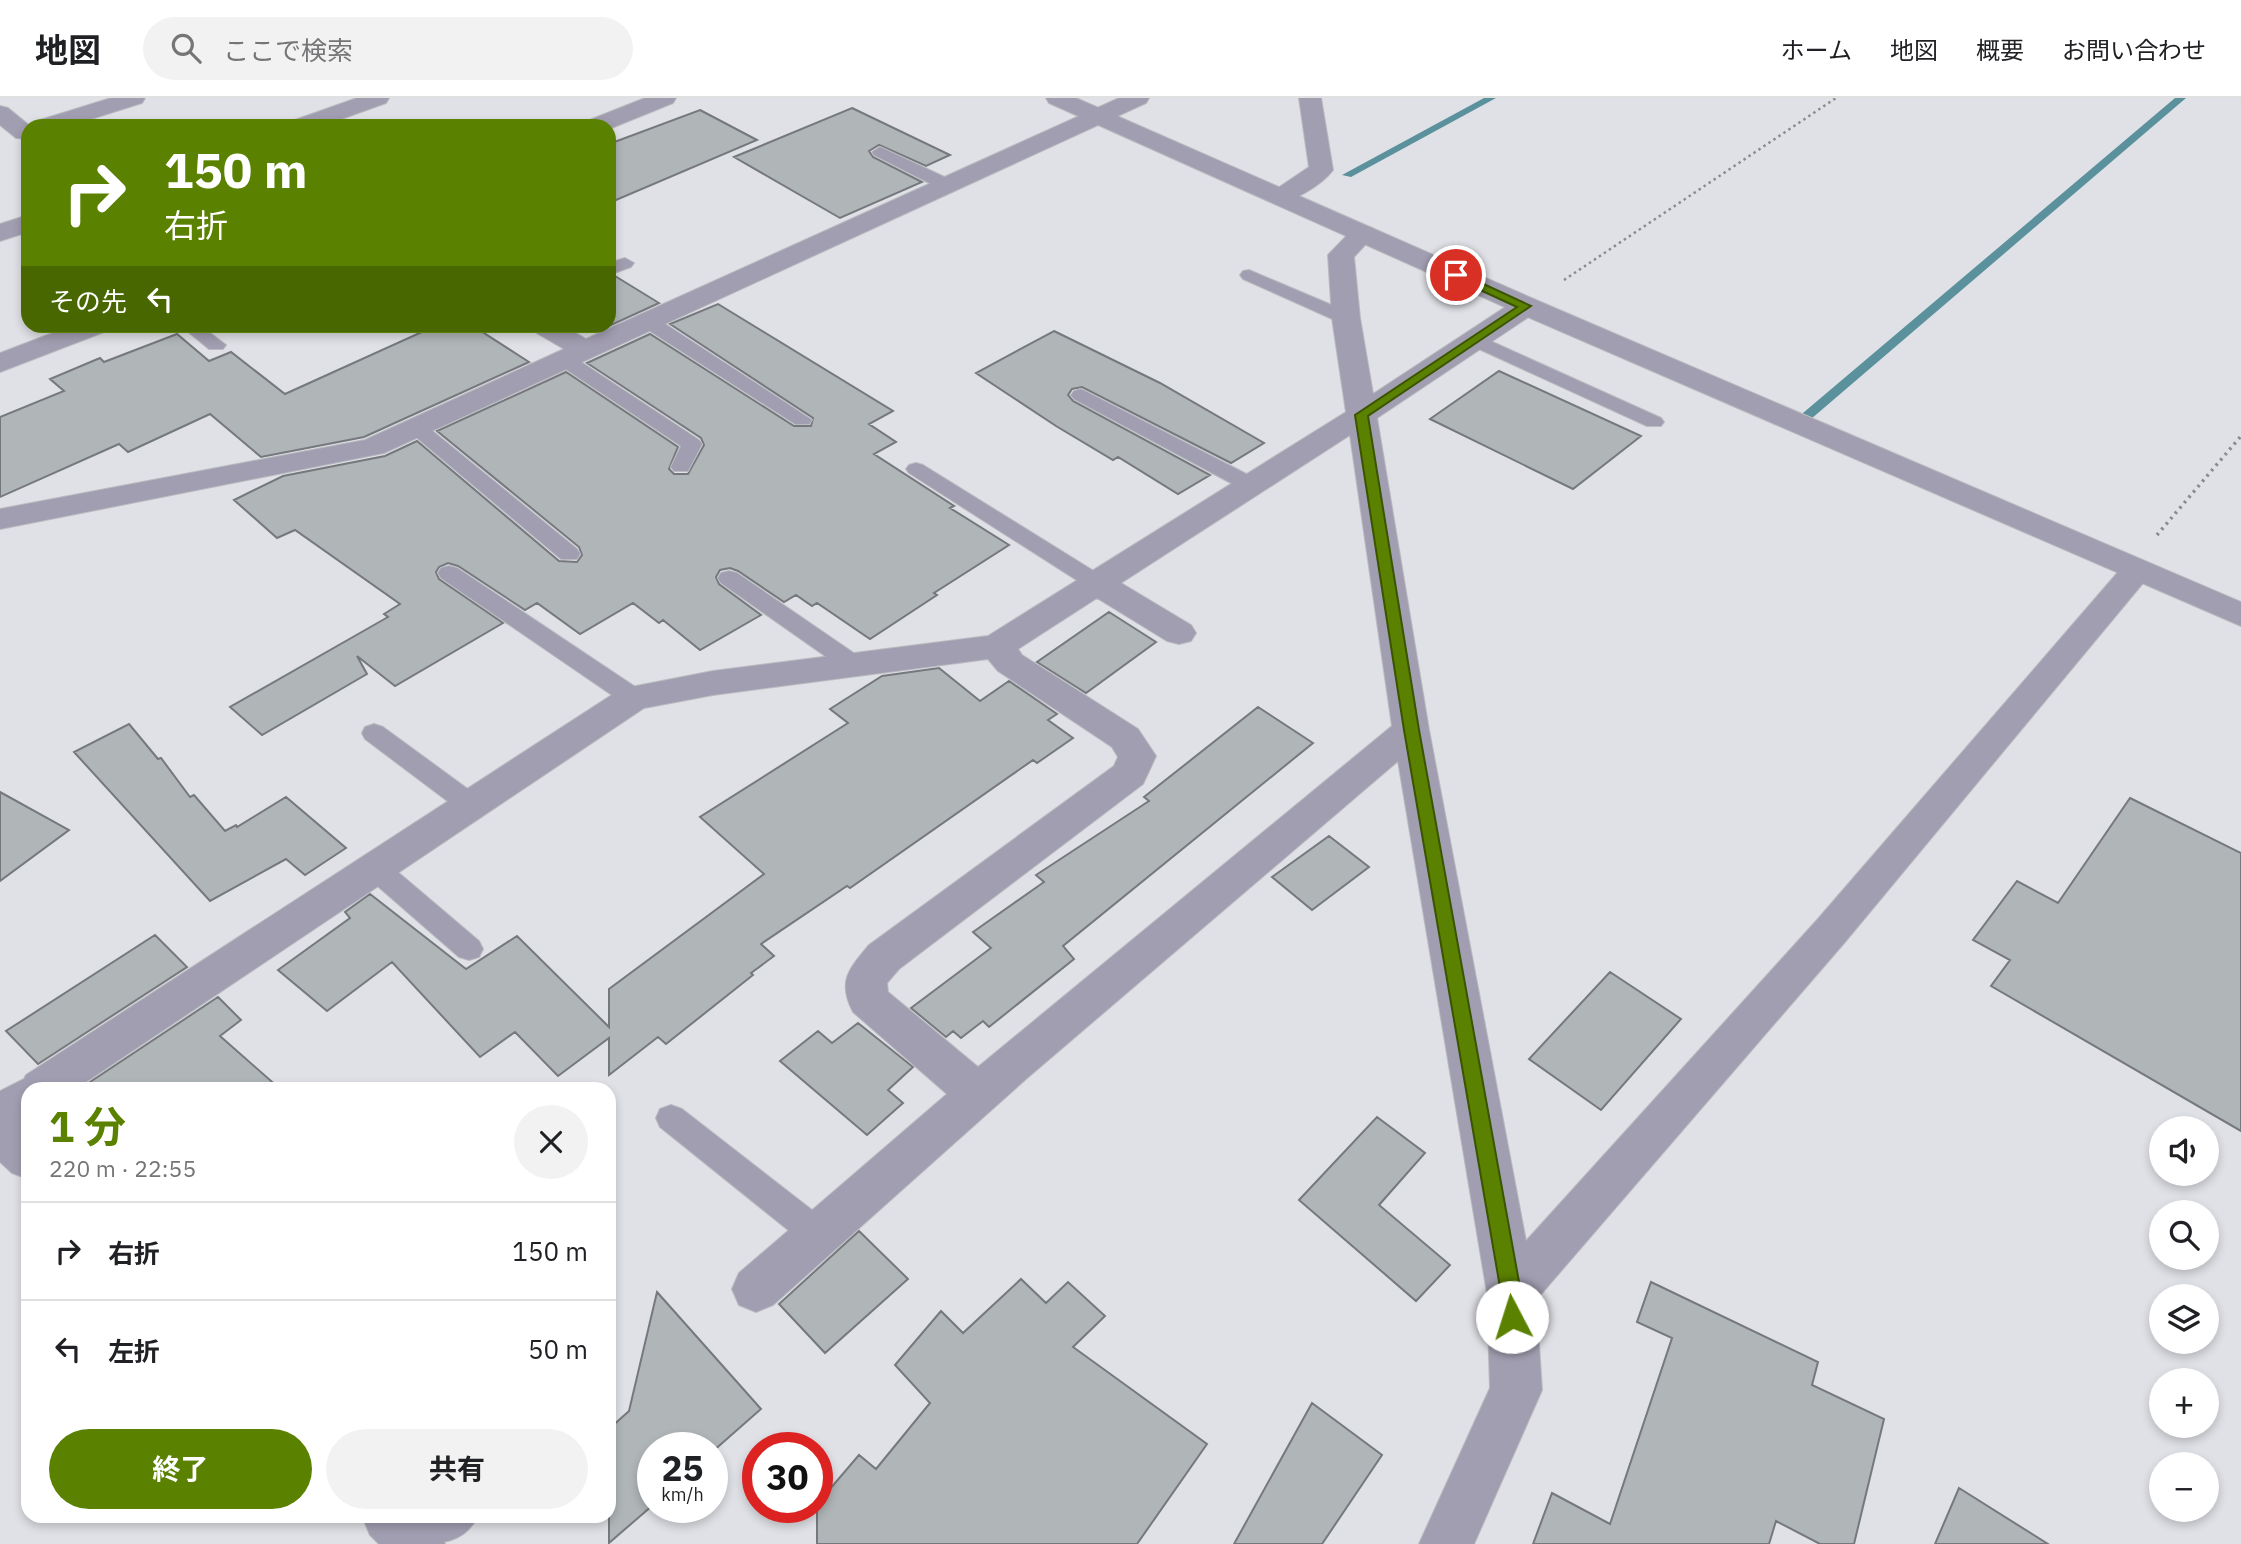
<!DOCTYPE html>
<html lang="ja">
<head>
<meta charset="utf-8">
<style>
  :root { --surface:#fff; --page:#f2f2f2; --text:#202124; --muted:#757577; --line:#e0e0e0; --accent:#5a8100 }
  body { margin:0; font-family:"IBM Plex Sans","Noto Sans JP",sans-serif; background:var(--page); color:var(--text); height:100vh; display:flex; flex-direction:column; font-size:26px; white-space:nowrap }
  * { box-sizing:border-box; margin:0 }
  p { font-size:23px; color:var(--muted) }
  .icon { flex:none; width:38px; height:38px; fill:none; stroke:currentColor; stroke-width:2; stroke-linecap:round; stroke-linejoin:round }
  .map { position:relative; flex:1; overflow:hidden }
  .drawer { position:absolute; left:21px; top:984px; width:595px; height:441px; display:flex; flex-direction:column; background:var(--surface); border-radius:21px; box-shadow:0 4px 10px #0003 }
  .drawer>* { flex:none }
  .guide { position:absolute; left:21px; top:21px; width:595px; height:214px; border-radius:21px; box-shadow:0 4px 10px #0003; background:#5a8100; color:#fff; overflow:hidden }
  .buttons { position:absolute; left:2149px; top:1018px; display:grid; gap:14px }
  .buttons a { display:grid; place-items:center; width:70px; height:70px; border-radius:50%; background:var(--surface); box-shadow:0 4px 10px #0003; font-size:35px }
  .speed { position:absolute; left:637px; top:1334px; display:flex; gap:14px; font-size:35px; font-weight:700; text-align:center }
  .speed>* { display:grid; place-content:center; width:91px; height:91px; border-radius:50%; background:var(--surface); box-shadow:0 4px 10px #0003; line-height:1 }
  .speed small { font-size:18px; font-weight:400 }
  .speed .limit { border:10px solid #d22; background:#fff; color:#111 }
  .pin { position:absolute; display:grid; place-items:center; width:60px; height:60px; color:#fff; margin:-30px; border:4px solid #fff; border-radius:50%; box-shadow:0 2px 7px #0007 }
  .me { position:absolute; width:77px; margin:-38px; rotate:355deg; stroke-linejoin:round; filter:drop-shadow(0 0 5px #0008) }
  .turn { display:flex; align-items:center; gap:24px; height:147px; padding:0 28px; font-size:32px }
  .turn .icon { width:91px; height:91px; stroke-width:2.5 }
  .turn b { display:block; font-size:49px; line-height:60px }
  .then { display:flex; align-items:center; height:66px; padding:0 28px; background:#0003; gap:14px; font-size:26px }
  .round { display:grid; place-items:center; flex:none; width:74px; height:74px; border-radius:37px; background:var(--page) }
  .head { display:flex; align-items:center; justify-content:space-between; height:119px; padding:0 28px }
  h1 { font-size:42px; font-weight:700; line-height:52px; color:var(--accent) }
  .primary-button { display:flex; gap:14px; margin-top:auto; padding:14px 28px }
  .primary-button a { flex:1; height:80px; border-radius:42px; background:var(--accent); color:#fff; font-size:28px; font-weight:700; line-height:80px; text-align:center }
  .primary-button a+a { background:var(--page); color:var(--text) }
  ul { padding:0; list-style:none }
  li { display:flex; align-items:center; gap:21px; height:98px; padding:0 28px; border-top:2px solid var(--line) }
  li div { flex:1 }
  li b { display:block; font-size:26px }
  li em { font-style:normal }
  header { display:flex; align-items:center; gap:42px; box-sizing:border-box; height:98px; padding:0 35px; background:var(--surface); border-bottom:2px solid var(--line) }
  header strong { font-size:33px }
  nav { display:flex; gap:38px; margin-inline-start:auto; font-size:24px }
  .search { width:490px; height:63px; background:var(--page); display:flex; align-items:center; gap:18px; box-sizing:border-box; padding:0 24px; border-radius:38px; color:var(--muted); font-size:26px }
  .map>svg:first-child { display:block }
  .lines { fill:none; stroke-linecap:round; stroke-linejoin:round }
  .stream { fill:#5b919c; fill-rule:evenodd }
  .building { fill:#b0b5b8; stroke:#75797d; stroke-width:2 }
  .service-casing { stroke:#babbc0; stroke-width:2 }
  .minor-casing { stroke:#babbc0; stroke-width:2 }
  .tertiary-casing { stroke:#babbc0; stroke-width:2 }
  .path-far1 { stroke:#8a8c8f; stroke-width:2.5; stroke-dasharray:2.5 3.5; stroke-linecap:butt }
  .path { stroke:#8a8c8f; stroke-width:3.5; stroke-dasharray:2.5 4.5; stroke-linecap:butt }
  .service { fill:#a29eb1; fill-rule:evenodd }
  .minor { fill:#a29eb1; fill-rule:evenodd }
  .tertiary { fill:#a29eb1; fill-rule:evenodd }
  .route { fill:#5a8100; stroke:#3a5400; stroke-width:2 }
</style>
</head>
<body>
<header>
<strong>地図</strong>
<div class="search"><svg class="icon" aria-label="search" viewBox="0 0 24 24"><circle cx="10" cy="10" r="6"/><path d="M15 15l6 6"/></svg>ここで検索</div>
<nav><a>ホーム</a><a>地図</a><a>概要</a><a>お問い合わせ</a></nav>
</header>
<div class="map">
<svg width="2241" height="1446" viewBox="0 0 2241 1446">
  <rect width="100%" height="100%" fill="#dfe1e6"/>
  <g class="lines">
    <path class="stream" d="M1484,0h12l-145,79 -9,-2z
      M2175,0h11l-375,321h-8v-6z"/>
  </g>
  <path class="building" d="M852,10l98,47 -24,11 -47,-21 -10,6 4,6 49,25 -82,36 -106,-61z
    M700,12l57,30 -148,63v-59z
    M615,178l44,27 -50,23v-49z
    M718,206l175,107 -24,13 27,18 -22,12 80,52 -4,2 59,37 -75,48 3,2 -67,44 -53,-36 -5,3 -16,-11 -12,7 -46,-31 -8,-3 -10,2 -4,7 3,7 42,31 -61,35 -37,-30 -4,3 -26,-20 -53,31 -43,-31 -12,7 -67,-44 -10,-3 -9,4 -3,5 3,7 64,44 -108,63 -38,-30 10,18 -105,61 -32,-28 158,-90 -4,-3 16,-10 -105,-74 -18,8 -43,-38 49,-24 102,-20 32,-15 142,120 18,1 5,-7 -3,-8 -142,-116 129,-59 112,75 -9,22 5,5h14l16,-29 -3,-7 -114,-75 63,-29 144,92h17l2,-8 -143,-94z
    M435,228h38l56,36 -165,75 -103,20 -51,-43 -82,38 -9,-8 -119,53v-80l64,-26 -14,-12 50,-21 4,4 73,-28 32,27 22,-9 54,42z
    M1054,233l106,52 104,60 -33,20 -149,-76 -10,2 -4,6 5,6 137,74 -32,19 -60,-37 -5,3 -57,-34 -80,-53z
    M1499,273l142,65 -68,53 -143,-70z
    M1109,514l47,30 -70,51 -49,-31z
    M939,570l41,33 29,-20 48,33 -9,6 25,18 -36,25 -4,-3 -183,128 -3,-2 -86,58 13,12 -23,17 2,2 -87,69 -8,-7 -49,38v-37l-51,38 -43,-44 -35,25 -88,-95 -65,49 -49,-41 72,-52 -5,-6 25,-18 96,75 51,-33 92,91v-38l155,-115 -64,-57 148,-94 -18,-14 52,-33z
    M1258,609l55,36 -250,203 11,13 -85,68 -6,-6 -22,17 -8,-7 -7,6 -35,-29 80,-60 -18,-16 71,-50 -8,-7 113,-74 -5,-4z
    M129,626l29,35 3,-1 29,39 4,-2 31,36 11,-6 1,2 49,-30 60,51 -41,27 -19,-16 -76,42 -136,-149z
    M0,694l69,38 -69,51z
    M2130,700l111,55v278l-250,-145 19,-26 -37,-20 44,-59 41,22z
    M1329,738l40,31 -57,43 -40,-33z
    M155,837l32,32 -149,97 -32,-33z
    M1610,874l71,47 -80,91 -72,-51z
    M218,899l23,23 -21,16 59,52h-198z
    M858,925l55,44 -25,23 15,13 -36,32 -87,-74 38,-30 14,12z
    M1377,1019l48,36 -46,52 71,60 -34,36 -117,-101z
    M859,1133l49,48 -83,74 -46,-49z
    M1021,1181l25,24 22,-21 37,34 -32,31 134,97 -70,100h-320v-40l42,-49 17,14 54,-66 -35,-38 46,-54 22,22z
    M1651,1184l167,80 -6,23 72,34 -30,125h-34l-44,-23 -7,23h-236l19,-51 58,31 62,-186 -35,-16z
    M657,1194l104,117 -49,43v-5h-59v58l-44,38v-114l20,-18z
    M1312,1305l70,52 -60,89h-88z
    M1959,1390l89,56h-113z"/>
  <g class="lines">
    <defs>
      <path id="service" d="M880,49l73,34 2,4 -2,4h-12l-67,-34 -2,-3z
        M625,160l9,5 -3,4 -22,8v-12z
        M1249,172l104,44 2,4 -9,6 -7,-2 -96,-43 -3,-4 3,-4z
        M649,218l7,2 156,102 -3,4h-14l-153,-98 -2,-4 2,-4z
        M181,228h20l25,19 -3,4h-14z
        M1475,236l186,84 3,4 -3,4h-14l-179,-82 -3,-4z
        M565,256l7,2 127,84 3,4 -14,27h-14l-3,-4 10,-21 -123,-82 -3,-4z
        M1081,291l177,91 4,5 -4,5h-14l-170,-91 -3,-4 3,-4z
        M417,324l7,2 153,125 3,5 -3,5h-16l-151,-127 -3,-4 3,-4z
        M916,365l7,2 182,113 3,5 -3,5 -8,2 -8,-2 -180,-115 -3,-4 3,-4z
        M449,468l8,2 186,124 3,6 -3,6 -9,2 -9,-2 -184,-126 -3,-5 3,-5z
        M729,473l8,2 124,85 4,6 -4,6 -8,2 -8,-2 -124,-87 -3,-5 3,-5z
        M374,626l9,3 97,71 4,7 -4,7 -9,3 -9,-3 -97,-73 -3,-6 3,-6z
        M376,761l10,3 93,79 4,8 -4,8 -10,3 -10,-3 -93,-81 -3,-7 3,-7z
        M671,1007l11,4 148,115 5,11 -5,11 -11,4 -11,-4 -148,-119 -4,-9 4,-9z
        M432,1418h46c-14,28 -38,28 -71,28l6,-13z"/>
      <path id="minor" d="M111,0h34l-3,5 -73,23h-36l4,-5z
        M357,0h32l-3,5 -64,23h-34l4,-5z
        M1119,0h30l-3,5 -762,350 -384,76v-20l365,-69 199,-91 -29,-17 -3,-6h32l22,13z
        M1299,0h22l12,72c-10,14 -44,36 -61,32l-3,-5 3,-5 37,-25z
        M0,8l8,2 22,18 -2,13 -12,-1 -16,-13z
        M28,117v17l-28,9v-17z
        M1363,127l9,3 4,5 -22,24 6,61 13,76 143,-94 10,-2 10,2 4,6 -4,6 -159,106 52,312 97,511 291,-321 308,-356 12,-4 12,4 4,7 -308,371 -309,358 6,90 -68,154h-55l71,-156 -3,-95 -89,-532 -372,318 -253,226 -17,7 -17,-7 -7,-16 7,-16 208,-179 -94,-82c-16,-31 -4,-43 16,-67l245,-179 4,-9 -6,-10 -114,-76 -10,-12 -275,36 -69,13 -567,380h-49v32l-6,4 6,5v50l-16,-6 -12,-11v-71l24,-12 2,-4 595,-386 92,-18 275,-35 358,-224 -14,-94 -4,-63 26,-27zM1350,337l42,291 -414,341 -90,-75 -1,-9 12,-14 244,-185 13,-28 -18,-27 -116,-74 -4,-6 79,-51 70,43 12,3 12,-3 5,-8 -5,-8 -70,-42z
        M362,1418h65l10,9 8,19h-66l-9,-9z"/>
      <path id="tertiary" d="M645,0h31l-3,5 -64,26v-3h-26l4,-5z
        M1046,0h30l460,202 705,302v24l-725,-314 -467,-209z
        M71,228h37l-4,6 -104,40v-19z"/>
    </defs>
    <use href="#service" class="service-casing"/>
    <use href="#minor" class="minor-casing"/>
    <use href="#tertiary" class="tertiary-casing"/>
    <path class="path-far1" d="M1564,182l272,-182"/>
    <path class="path" d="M2157,437l84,-99"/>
    <use href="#service" class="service"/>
    <use href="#minor" class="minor"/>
    <use href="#tertiary" class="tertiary"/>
  </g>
  <path class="route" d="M1452,175h8l71,33 -163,110 51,314 102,563 2,24 -3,7 -8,3 -7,-3 -3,-7 -1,-24 -97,-563 -49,-315 162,-108 -65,-30z"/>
</svg>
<div class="buttons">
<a><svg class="icon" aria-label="sound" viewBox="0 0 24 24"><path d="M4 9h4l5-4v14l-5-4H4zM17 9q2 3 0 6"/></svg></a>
<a><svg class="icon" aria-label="search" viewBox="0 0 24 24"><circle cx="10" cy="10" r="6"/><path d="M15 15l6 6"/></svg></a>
<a><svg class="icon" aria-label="layers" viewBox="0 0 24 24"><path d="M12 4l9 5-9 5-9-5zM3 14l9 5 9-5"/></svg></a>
<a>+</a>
<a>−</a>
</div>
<div class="speed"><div>25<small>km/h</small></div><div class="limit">30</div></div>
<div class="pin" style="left:1456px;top:177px;background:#d93025"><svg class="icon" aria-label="arrive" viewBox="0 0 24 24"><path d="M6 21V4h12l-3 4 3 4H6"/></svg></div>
<svg class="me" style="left:1512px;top:1219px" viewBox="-20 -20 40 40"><circle r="19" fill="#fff"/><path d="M0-13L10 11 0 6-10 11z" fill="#5a8100"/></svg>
<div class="guide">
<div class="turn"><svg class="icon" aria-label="right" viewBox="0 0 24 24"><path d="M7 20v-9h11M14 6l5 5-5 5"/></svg><div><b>150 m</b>右折</div></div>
<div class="then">その先<svg class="icon" aria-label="left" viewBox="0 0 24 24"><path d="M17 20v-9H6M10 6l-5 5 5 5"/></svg></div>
</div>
<section class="drawer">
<div class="head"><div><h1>1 分</h1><p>220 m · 22:55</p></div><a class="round"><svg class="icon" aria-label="close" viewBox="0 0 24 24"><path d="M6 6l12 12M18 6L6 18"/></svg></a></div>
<ul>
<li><svg class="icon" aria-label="right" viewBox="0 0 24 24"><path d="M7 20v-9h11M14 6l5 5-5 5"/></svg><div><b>右折</b></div><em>150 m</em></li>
<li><svg class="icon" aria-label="left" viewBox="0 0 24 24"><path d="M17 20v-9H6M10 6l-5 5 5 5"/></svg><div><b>左折</b></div><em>50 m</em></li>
</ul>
<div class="primary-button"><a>終了</a><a>共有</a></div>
</section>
</div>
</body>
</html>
